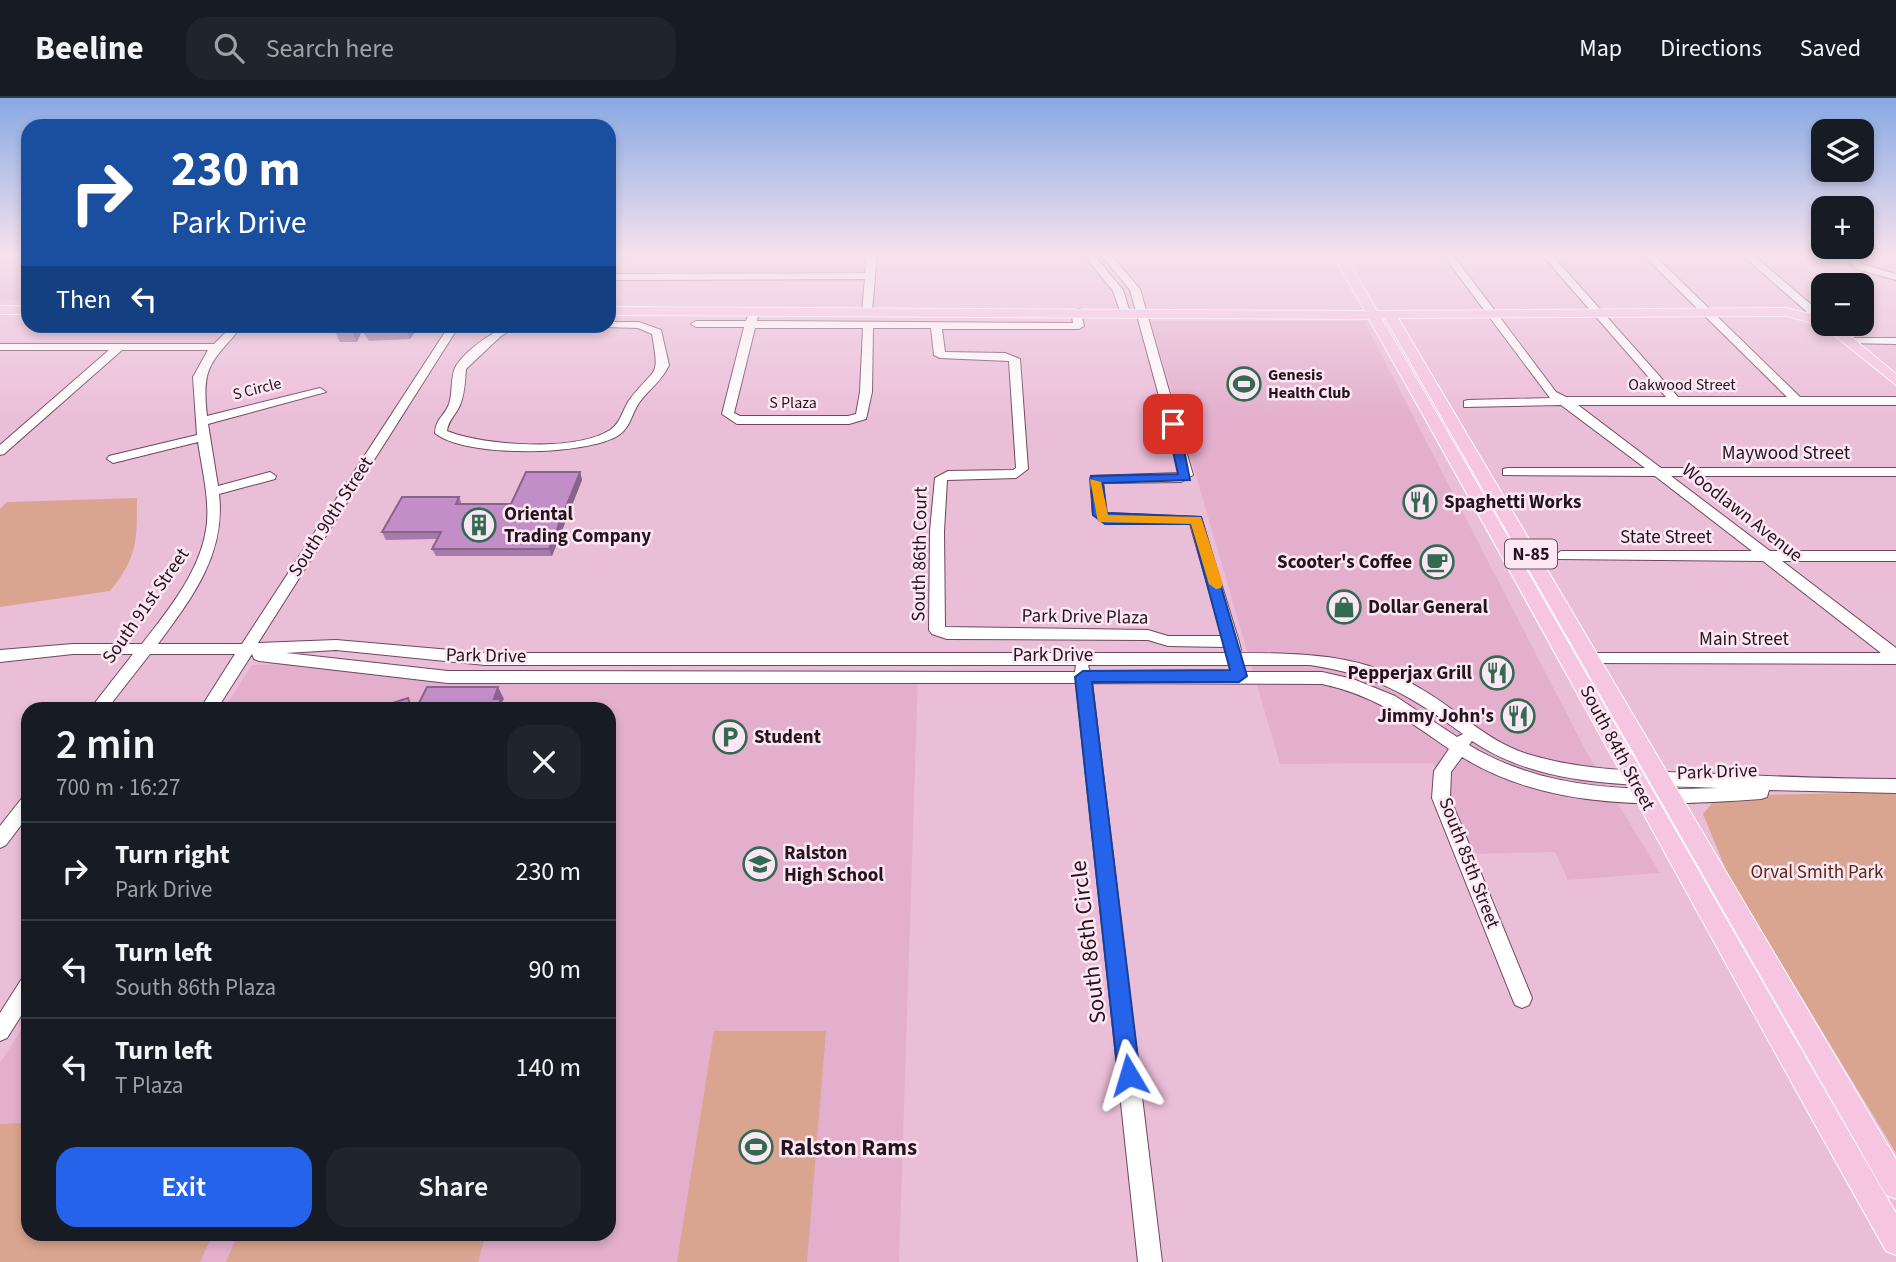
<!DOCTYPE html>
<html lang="en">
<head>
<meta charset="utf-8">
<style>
  :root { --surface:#171b24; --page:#20242c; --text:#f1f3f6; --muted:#9ea1a6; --line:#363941; --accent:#2563eb }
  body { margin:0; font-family:"Source Sans 3",sans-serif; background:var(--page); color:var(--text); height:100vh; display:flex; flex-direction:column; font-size:26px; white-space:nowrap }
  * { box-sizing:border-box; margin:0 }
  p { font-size:23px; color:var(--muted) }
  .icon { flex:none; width:38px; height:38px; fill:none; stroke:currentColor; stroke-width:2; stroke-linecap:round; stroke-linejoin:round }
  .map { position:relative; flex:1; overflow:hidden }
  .side { position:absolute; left:21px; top:604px; width:595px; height:539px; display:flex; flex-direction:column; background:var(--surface); border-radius:21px; box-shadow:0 4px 10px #0003 }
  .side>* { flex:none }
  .guide { position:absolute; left:21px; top:21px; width:595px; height:214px; border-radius:21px; box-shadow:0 4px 10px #0003; background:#1a4fa0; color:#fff; overflow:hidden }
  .tools { position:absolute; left:1811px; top:21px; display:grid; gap:14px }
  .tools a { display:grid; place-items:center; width:63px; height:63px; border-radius:14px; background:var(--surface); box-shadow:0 4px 10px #0003; font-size:35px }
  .pin { position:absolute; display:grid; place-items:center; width:60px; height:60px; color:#fff; margin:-30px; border-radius:14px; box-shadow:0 4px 10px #0006 }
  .me { position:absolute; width:77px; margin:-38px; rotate:353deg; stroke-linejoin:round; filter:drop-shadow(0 0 5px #0008) }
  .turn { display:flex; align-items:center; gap:24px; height:147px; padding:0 35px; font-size:32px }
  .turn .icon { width:91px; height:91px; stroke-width:2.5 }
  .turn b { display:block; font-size:49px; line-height:60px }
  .then { display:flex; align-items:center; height:66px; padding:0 35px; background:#0003; gap:14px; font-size:26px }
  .round { display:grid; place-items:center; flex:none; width:74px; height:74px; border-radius:21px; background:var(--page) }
  .overview { display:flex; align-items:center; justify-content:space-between; height:119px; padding:0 35px }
  h1 { font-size:42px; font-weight:600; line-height:52px }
  .primary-button { display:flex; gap:14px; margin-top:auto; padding:14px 35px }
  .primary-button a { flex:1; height:80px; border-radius:21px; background:var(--accent); color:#fff; font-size:28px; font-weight:600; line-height:80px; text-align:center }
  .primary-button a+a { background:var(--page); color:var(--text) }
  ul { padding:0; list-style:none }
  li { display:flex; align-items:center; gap:21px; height:98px; padding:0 35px; border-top:2px solid var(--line) }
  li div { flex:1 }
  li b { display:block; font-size:26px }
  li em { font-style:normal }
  header { display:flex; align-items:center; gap:42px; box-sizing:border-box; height:98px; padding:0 35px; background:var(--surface); border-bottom:2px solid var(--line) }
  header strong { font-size:33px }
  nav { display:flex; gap:38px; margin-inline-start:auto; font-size:24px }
  .search { width:490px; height:63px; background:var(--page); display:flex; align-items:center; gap:18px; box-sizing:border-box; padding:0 24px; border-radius:21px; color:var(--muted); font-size:26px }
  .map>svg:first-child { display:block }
  .built { fill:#e3afcd }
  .green { fill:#daa590 }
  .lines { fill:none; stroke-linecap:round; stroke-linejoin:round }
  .minor-casing { stroke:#6d475e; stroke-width:2 }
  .major-casing { stroke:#fff; stroke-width:2 }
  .minor { fill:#fff; fill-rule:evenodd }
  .major { fill:#f5c5e2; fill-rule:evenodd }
  .wall { fill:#a77aac }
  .shaded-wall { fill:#88638c }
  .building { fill:#c28ec8; stroke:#88638c; stroke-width:2 }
  .route { fill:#2563eb; stroke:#184099; stroke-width:2 }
  .slow { fill:#f59e0b }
  .labels { text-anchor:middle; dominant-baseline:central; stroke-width:5; stroke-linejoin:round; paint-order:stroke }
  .far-poi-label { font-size:16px; font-weight:bold; fill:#24141d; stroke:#fee7f4; text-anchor:start }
  .far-street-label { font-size:16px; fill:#24141d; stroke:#fee7f4 }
  .shield { fill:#fee7f4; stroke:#65535e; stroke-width:2 }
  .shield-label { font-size:18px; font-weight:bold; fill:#24141d }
  .street-label { font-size:19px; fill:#24141d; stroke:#fee7f4 }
  .poi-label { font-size:19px; font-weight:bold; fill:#24141d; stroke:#fee7f4; text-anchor:start }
  .park-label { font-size:19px; fill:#582812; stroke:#fee7f4 }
  .near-street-label { font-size:23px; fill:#24141d; stroke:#fee7f4 }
  .near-poi-label { font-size:23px; font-weight:bold; fill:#24141d; stroke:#fee7f4; text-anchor:start }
</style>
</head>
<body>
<header>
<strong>Beeline</strong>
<div class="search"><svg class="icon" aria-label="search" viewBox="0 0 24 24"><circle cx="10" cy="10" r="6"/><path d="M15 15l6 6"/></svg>Search here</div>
<nav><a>Map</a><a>Directions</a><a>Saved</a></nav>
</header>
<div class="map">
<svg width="1896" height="1164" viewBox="0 0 1896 1164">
  <rect width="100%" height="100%" fill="#ebbed8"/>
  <path class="built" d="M0,157h28v45h-28z
    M1151,223h213l223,432 73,120 -92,7 -13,-28 -83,2 -39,-91 -153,1z
    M336,565l112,14h470l-19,585h-899v-199l28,-44v215h581v-525h-385l28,-44z"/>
  <path class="green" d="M137,400c0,42 1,59 -27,93l-110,16v-98l7,-7z
    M1896,694v361l-167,-276 -26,-63 15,-18z
    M714,933h112l-19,231h-130z
    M28,1025v111h185l-13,28h-200v-138z
    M238,1136h248l-8,28h-252z"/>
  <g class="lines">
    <defs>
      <path id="minor" d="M867,157h10l-5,56 -5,3 -5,-3 3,-32 -256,1v-6l256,-1z
        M1084,157h10l29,35 7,22 -1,2h-8l-8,-23z
        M1101,157h10l29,34 53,186 -12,7 -78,1 4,30 94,4 38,125 2,8 -2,3c65,0 126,1 184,37 36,21 67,54 108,65 53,16 109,16 164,18 67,3 134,6 201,6v14l-127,-3 -2,7 -6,2c-101,7 -210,13 -299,-42l-11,15 -1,26 82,200 -3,7 -7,3 -7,-3 -3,-7 -80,-200 2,-27 15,-22c-43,-30 -75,-54 -127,-65l-230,-1 70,579h-24l-62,-579h-628l-189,-22 -5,-2 -2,-5 -35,55h-17l35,-55h-85l-43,55h-17l43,-55h-60l-73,8v-12l73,-6h69c27,-35 61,-76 65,-122 2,-26 -5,-53 -9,-80l-85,21 -6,-4 2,-3 88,-21 -4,-58 15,-27h-86l-118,104 -4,1v-10l109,-95h-109v-6h214l18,-18h10c-30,37 -41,38 -35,90l113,-28 6,4 -118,32 10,62 52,-14 6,4 -1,3 -56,15c7,60 -27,104 -61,150h84l207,-318h10l-201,317 78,-3 149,13h742l-2,-6 -57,-1 -20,-6 -201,-1 -15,-5 -3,-4 1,-99 5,-53 13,-7 65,-1 3,-2 -7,-107 -69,-3 -6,-3 -3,-27h-58l-1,64 -6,27 -17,5h-112l-15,-10 22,-87h-48l-5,-3 5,-3h50l3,-8 4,-1 5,3 -1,6 316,2 -2,-12 9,-2 4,17 -5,3h-137l3,23 60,1 15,6 8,110 -12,9 -69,2 -3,51 1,96 203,3 20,6h54l-32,-112 -85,-1 -12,-8 -3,-36 1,-3 89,-3 -50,-183zM755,230h108l-3,64 -4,22 -8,2h-108l-6,-3zM336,552l149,15h591l-1,7 -627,-1 -162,-18zM1088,567h222c66,10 100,30 153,69l-6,3 -62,-41 -42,-17 -31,-7h-232zM1472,643c71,48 163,43 246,47 -86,3 -173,3 -249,-43z
        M1443,157h10l103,137 10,5h100l-124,-142h10l126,142h109l-144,-142h11l146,142h96v8h-318l83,63h235v8h-225l99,75h126v10h-114l114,87v16l-309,-1 -3,-4 8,-6h289l-118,-92 -207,-2 -2,-3 7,-5h191l-97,-75 -152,-1v-6l5,-1h137l-84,-63 -97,2v-6l4,-1 82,-2z
        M1742,157h11l60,51 8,13 -1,2h-8l-7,-11z
        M1839,157h12l14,10 31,9v6l-39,-11z
        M609,224h30l22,8 8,35c-7,16 -21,25 -30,38 -7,10 -9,25 -20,32 -32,21 -155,23 -184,-2 1,-15 9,-16 14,-29 4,-11 1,-28 7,-38 10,-16 44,-42 62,-40l-17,10 -35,33c-1,12 -1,24 -6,36 -4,10 -12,15 -13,26 37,15 128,21 163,-1 11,-7 13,-22 20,-31 26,-34 30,-19 22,-65l-14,-6 -33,-1 -1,-1h5z
        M1849,240h47v6l-51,-1v-4z
        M28,698v20l-22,29 -6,3v-22l22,-28z
        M28,880v27l-21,33 -7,3v-28l21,-33z"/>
      <path id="major" d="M1333,157h12l32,56 410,-3 37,10v6h12l60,50v11l-73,-59 -36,-10 -389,2 498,841v40l-10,-4 -501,-877 -3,1c173,297 340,597 514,894v42l-10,-4c-175,-310 -342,-623 -517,-932l-760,-4v-8l756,4z
        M0,208h28v8h-28z"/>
    </defs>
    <use href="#minor" class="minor-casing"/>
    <use href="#major" class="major-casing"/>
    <use href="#minor" class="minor"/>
    <use href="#major" class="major"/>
  </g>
  <path class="wall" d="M335,228h83l1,1 -9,12 -41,2 -7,-10 -5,11h-17l-7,-14z
    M580,374l2,8 -30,76h-116l-4,-7 5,-10 -51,1 -4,-8 77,-35 3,7h49z"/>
  <path class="shaded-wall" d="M351,228h8l3,5 -5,11 -7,-14z
    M404,228h14l1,1 -9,12z
    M580,374l2,8 -30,76 -3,-7z
    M498,589l6,12 -2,3 3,7h-9l-2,-10z"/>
  <path class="building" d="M335,228h16l-1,2h-17z
    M361,228h34l-32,1z
    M526,374h54l-31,77h-117l9,-17h-59l20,-35h57l-3,7h55z
    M427,589h71l-4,12h7l-5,10h-80z
    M408,600l3,11h-20l-1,-5z"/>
  <linearGradient id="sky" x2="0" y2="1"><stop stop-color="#88a9e4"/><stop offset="0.49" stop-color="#f6e2ed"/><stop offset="1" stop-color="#f6e2ed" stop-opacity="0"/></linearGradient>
  <rect width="1896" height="320" fill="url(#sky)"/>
  <path class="route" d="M1173,322l6,4 11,56 -87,3 3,30 95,4 46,159 -8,6h-147l48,393 -4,8 -7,3 -8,-3 -3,-8 -43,-398 8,-6 147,-1 -39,-146h-86l-12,-9 -2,-39 87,-2 -11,-50z"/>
  <path class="slow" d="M1090,381l11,3 7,33 93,2 22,67 -2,4 -5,1 -7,-5 -18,-60 -93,-2z"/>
  <defs>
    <symbol id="stadium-ring" viewBox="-11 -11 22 22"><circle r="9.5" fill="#fee7f4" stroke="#326a52" stroke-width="1.5"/><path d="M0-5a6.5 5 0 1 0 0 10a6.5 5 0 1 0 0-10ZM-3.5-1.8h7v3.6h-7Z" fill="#326a52"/></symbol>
    <symbol id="restaurant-ring" viewBox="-11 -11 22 22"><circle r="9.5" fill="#fee7f4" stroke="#326a52" stroke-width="1.5"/><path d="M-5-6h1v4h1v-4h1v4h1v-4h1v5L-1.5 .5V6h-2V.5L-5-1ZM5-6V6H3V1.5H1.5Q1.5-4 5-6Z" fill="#326a52"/></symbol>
    <symbol id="building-ring" viewBox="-11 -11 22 22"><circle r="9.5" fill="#fee7f4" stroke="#326a52" stroke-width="1.5"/><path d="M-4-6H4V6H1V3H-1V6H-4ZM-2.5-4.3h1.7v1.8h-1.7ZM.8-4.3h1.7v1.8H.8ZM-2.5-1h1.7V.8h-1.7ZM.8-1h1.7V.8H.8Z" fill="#326a52"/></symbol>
    <symbol id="cafe-ring" viewBox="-11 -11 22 22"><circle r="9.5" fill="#fee7f4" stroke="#326a52" stroke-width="1.5"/><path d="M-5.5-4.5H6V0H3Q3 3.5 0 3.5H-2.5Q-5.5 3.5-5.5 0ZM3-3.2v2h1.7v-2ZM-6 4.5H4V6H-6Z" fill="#326a52"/></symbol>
    <symbol id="shop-ring" viewBox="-11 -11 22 22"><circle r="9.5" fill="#fee7f4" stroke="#326a52" stroke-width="1.5"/><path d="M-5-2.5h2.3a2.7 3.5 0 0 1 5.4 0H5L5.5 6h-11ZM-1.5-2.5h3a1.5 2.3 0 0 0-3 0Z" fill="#326a52"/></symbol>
    <symbol id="parking-ring" viewBox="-11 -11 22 22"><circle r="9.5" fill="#fee7f4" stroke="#326a52" stroke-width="1.5"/><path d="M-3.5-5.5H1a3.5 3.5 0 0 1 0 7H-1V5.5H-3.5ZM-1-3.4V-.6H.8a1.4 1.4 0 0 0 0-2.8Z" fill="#326a52"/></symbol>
    <symbol id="school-ring" viewBox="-11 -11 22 22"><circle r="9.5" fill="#fee7f4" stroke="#326a52" stroke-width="1.5"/><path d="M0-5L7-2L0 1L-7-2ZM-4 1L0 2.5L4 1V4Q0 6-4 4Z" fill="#326a52"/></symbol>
  </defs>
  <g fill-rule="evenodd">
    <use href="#stadium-ring" x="1225" y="267" width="38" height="38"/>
    <use href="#restaurant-ring" x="1401" y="385" width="38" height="38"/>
    <use href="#building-ring" x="460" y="408" width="38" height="38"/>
    <use href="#cafe-ring" x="1418" y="445" width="38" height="38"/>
    <use href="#shop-ring" x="1325" y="490" width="38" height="38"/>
    <use href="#restaurant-ring" x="1478" y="556" width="38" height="38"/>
    <use href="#restaurant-ring" x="1499" y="599" width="38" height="38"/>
    <use href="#parking-ring" x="711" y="620" width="38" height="38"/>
    <use href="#school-ring" x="741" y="747" width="38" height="38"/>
    <use href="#stadium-ring" x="737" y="1030" width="38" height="38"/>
  </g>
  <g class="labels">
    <g class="far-poi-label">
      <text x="1268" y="277">Genesis<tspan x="1268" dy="18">Health Club</tspan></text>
    </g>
    <g class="far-street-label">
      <text x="1682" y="287">Oakwood Street</text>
      <text transform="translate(257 291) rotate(-14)">S Circle</text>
      <text x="793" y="305">S Plaza</text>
    </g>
    <rect class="shield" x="1505" y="441.5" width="52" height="29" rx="5"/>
    <g class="shield-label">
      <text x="1531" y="456">N-85</text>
    </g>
    <g class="street-label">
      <text x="1786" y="355">Maywood Street</text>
      <text transform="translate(1742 415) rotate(38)">Woodlawn Avenue</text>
      <text transform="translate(331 419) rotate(-57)">South 90th Street</text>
      <text x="1666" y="439">State Street</text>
      <text transform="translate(920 456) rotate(-89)">South 86th Court</text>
      <text transform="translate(146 508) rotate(-55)">South 91st Street</text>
      <text transform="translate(1085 519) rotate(1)">Park Drive Plaza</text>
      <text x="1744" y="541">Main Street</text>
      <text x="1053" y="557">Park Drive</text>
      <text transform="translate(486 558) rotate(1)">Park Drive</text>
      <text transform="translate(1617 650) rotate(62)">South 84th Street</text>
      <text transform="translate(1717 674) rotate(-2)">Park Drive</text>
      <text transform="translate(1469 765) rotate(69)">South 85th Street</text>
    </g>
    <g class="poi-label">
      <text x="1444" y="404">Spaghetti Works</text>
      <text x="504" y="416">Oriental<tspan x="504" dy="22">Trading Company</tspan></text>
      <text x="1412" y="464" text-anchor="end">Scooter's Coffee</text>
      <text x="1368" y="509">Dollar General</text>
      <text x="1472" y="575" text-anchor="end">Pepperjax Grill</text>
      <text x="1494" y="618" text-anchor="end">Jimmy John's</text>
      <text x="754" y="639">Student</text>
      <text x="784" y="755">Ralston<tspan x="784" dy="22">High School</tspan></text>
    </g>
    <g class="park-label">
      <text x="1817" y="774">Orval Smith Park</text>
    </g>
    <g class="near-street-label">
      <text transform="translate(1088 844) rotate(-97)">South 86th Circle</text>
    </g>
    <g class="near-poi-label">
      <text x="780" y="1049">Ralston Rams</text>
    </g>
  </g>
</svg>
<div class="tools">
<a><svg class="icon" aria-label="layers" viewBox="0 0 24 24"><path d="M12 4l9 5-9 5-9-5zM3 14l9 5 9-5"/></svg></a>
<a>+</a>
<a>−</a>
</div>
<div class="pin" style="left:1173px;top:326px;background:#d93025"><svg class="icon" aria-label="arrive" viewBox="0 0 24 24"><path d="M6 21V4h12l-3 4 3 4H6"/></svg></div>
<svg class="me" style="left:1129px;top:977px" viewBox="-20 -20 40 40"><path d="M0-17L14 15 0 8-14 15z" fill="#2563eb" stroke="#fff" stroke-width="4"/></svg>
<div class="guide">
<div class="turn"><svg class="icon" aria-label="right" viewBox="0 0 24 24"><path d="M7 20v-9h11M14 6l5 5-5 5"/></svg><div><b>230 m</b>Park Drive</div></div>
<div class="then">Then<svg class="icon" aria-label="left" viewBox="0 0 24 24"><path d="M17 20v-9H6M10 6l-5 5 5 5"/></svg></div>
</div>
<section class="side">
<div class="overview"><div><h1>2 min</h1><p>700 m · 16:27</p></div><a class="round"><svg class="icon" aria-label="close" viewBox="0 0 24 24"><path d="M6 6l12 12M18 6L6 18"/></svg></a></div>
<ul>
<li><svg class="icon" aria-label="right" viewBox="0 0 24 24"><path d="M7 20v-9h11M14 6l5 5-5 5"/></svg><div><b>Turn right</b><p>Park Drive</p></div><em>230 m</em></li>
<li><svg class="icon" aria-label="left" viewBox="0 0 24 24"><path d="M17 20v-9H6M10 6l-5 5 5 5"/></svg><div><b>Turn left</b><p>South 86th Plaza</p></div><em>90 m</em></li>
<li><svg class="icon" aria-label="left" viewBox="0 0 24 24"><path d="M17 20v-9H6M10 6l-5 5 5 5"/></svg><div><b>Turn left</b><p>T Plaza</p></div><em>140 m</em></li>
</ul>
<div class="primary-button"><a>Exit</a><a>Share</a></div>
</section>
</div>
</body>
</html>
